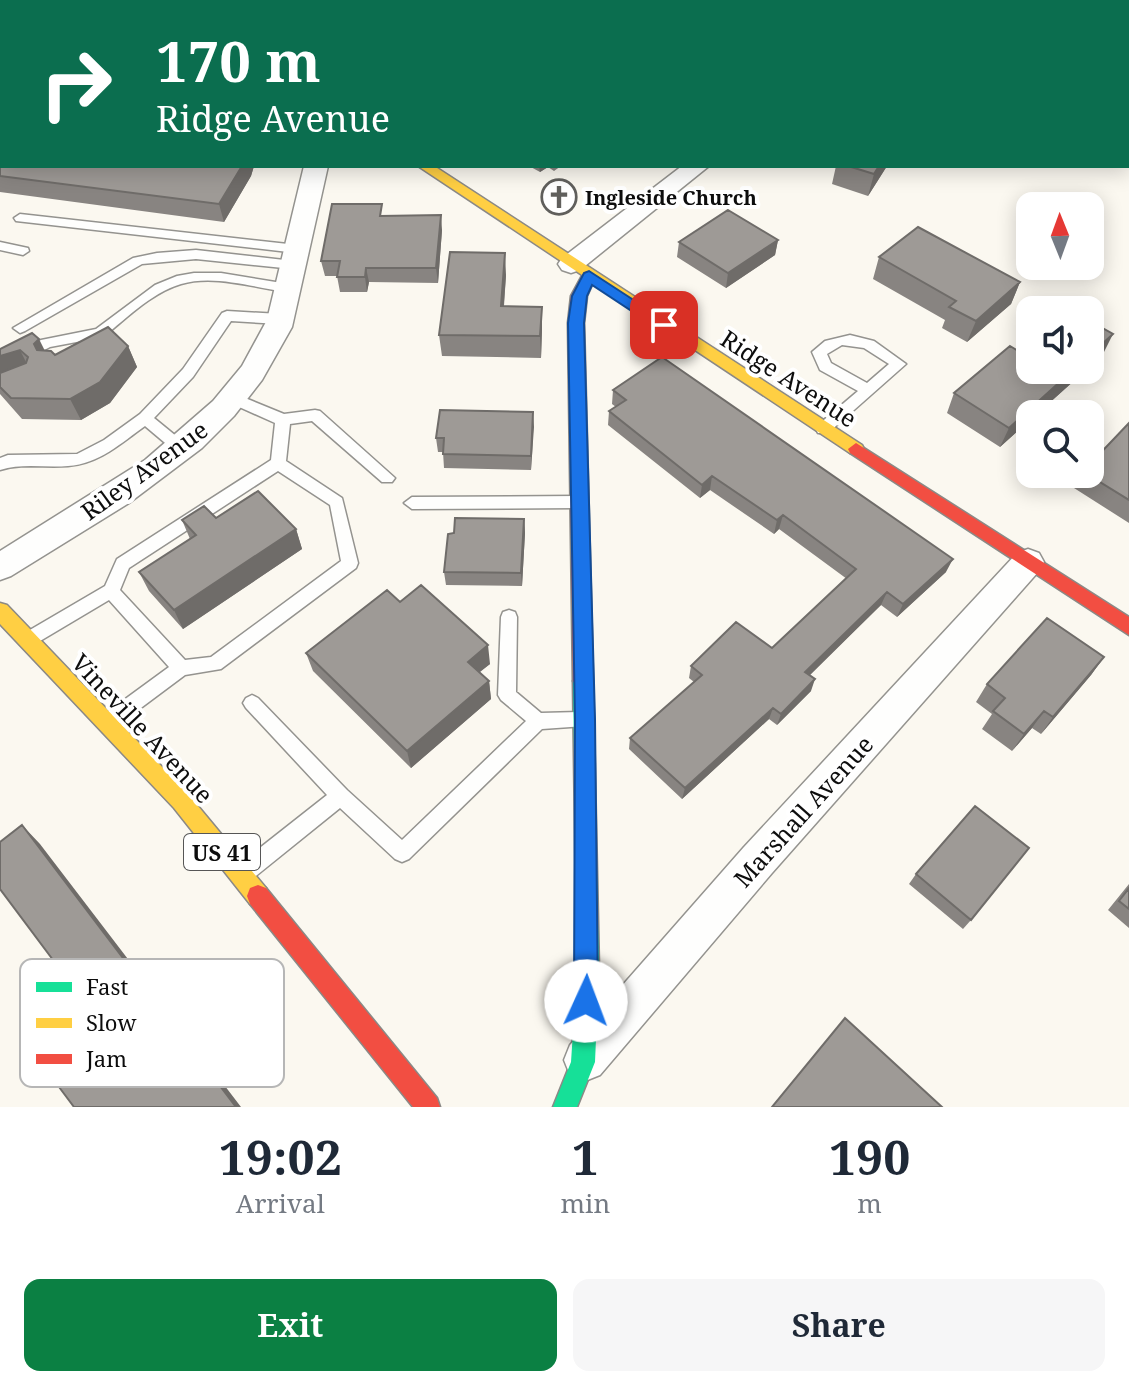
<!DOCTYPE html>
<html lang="en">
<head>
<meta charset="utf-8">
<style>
  :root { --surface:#fff; --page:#f6f6f7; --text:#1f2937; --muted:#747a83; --accent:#0b8043 }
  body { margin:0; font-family:"Noto Serif",serif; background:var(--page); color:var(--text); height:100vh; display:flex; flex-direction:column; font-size:30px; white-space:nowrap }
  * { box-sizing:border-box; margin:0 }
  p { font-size:26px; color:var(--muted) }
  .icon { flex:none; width:44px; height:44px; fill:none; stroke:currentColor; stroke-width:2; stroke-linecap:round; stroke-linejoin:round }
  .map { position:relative; height:1107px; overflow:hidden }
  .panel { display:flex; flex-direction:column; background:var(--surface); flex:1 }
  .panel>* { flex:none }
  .top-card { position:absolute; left:0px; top:0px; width:1130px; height:168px; box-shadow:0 4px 20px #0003; background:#0b6e4f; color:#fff; overflow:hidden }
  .needle { width:52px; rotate:359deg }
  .buttons { position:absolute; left:1016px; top:192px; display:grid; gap:16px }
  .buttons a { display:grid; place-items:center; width:88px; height:88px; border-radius:16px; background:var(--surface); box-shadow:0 4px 20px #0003; font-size:40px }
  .pin { position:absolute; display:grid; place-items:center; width:68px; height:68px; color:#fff; margin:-34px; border-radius:16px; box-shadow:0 4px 12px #0006 }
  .me { position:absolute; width:88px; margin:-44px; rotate:2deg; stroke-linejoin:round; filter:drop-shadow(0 0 6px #0008) }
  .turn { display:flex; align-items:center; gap:28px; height:168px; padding:0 24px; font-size:36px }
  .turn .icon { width:104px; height:104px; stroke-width:2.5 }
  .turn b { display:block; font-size:56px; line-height:68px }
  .eta { display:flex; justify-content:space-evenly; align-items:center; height:136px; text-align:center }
  .eta b { font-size:48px; font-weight:700; line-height:56px }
  .action { display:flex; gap:16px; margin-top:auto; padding:16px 24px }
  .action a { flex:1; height:92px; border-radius:16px; background:var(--accent); color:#fff; font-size:32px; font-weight:700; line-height:92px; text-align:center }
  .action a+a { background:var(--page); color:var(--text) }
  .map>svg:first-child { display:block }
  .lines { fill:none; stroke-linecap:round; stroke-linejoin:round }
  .lane-casing { stroke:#94938f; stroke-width:3 }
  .street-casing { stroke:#94938f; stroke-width:3 }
  .fast-casing { stroke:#8b8986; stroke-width:3 }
  .slow-casing { stroke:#8b8986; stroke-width:3 }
  .jam-casing { stroke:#8b8986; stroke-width:3 }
  .lane { fill:#fefefd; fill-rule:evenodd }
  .street { fill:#fefefd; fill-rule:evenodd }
  .fast { fill:#16e098; fill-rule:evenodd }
  .slow { fill:#ffcf43; fill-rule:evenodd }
  .jam { fill:#f24e42; fill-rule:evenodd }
  .wall { fill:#888481 }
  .shaded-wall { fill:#6f6c69 }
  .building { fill:#9e9a96; stroke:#6f6c69; stroke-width:2 }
  .route { fill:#1a73e8; stroke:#114b97; stroke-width:2 }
  .labels { text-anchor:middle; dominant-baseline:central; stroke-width:8; stroke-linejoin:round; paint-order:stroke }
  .far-poi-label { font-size:20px; font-weight:bold; fill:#0d0d0d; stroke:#fff; text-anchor:start }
  .shield { fill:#fff; stroke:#565656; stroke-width:2 }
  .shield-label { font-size:22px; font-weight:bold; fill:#0d0d0d }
  .street-label { font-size:24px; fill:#0d0d0d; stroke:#fff }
  .key { fill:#fff; stroke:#b6b6b6; stroke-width:2 }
  .key-label { font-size:22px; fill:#0d0d0d }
</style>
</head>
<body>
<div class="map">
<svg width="1129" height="1107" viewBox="0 0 1129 1107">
  <rect width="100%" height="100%" fill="#fbf8f0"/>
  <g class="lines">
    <defs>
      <path id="lane" d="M20,214l277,31 6,4 -6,4 -281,-32 -2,-3z
        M0,242l28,6 1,3 -6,4 -23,-5z
        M196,250l97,11 7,4 -7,4 -97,-10 -54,5 -117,67 -5,2 -7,-5 120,-70 24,-5z
        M194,273h27l67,11 7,4 -7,4c-34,-4 -73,-18 -107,-8 -31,9 -58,38 -83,57l-5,2 -6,-3 -37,7 -50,26v-11l41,-22 55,-11 59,-44 22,-9z
        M227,311l53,3 7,5 -7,5 -49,-3 -38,56 -39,41 33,27 2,4 -2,4h-10l-32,-27c-24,17 -46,38 -77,40 -23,2 -46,-3 -68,4v-12l8,-3 69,-1 27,-14 36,-26 43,-45 39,-56z
        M850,335l24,6 32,23 -78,69h-10l-2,-4 2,-4 40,-34 -38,-21 -8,-18 13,-11zM842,345l22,3 25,16 -22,19 -36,-20 -4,-9z
        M233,393l51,21 31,-4 5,1 75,67 -3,4h-10l-70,-61 -22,3 -4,37 56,37 16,65 -2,5 -135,101 -36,6 -71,53 -6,2 -6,-2 -3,-6 3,-6 67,-49 -60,-67 -74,44 -6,2 -6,-2 -2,-5 2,-5 82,-48 12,-27 154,-99 4,-37 -47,-21 -2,-4 2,-4zM278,471l52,34 11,56 -130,96 -26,3 -65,-70 9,-22z
        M578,496l8,6 -8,6 -166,1 -8,-6 8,-6z
        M509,610l6,2 2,5 -1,75 25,21 38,-1 6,2 3,6 -3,6 -43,3 -133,130 -7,3 -7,-3 -55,-51 -88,71 -7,2 -7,-2 -3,-7 3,-7 89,-70 -81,-87 -3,-5 3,-5 6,-3 6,3 89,92 55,50 124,-119 -25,-21 -3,-5 3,-78 2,-5z"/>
      <path id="street" d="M337,0h20v2h-20z
        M304,166h24l-36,161 -30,53 -28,36 -32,32 -73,55 -118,73 -11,4v-29l145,-91 68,-59 29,-35 25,-46z
        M682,166h27l-129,104 -9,3 -9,-3 -4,-6 4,-6z
        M1028,549l11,4 5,9 -5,9 -267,302 -172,202 -15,6 -15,-6 -6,-15 6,-15 174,-198 273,-294z"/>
      <path id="fast" d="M583,672l7,3 3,6 6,290 -4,91 -18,45h-24l18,-45 6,-91 -4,-290 3,-6z"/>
      <path id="slow" d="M165,0h13l2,2h-13z
        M418,166h16l428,279 2,4 -2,4h-12z
        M0,603l7,2 181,189 78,94 3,8 -3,8 -8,3 -8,-3 -76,-96 -174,-184z"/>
      <path id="jam" d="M589,271l7,5 -9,20 -3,27 9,358 -3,6 -7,3 -7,-3 -3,-6 -5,-358 3,-27 13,-24z
        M856,443l273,174v18l-279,-182 -2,-4z
        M258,885l8,3 171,210 3,9h-27l-163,-203 -3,-8 3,-8z"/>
    </defs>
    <use href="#lane" class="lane-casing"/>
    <use href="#street" class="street-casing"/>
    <use href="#fast" class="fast-casing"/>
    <use href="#slow" class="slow-casing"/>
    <use href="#jam" class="jam-casing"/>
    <use href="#lane" class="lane"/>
    <use href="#street" class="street"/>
    <use href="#fast" class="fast"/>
    <use href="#slow" class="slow"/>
    <use href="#jam" class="jam"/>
  </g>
  <path class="wall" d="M250,0h76l3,2h-75z
    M377,0h73l-2,2h-71z
    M0,153l2,13h252l-3,10 -27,46 -224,-30z
    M529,166h32l-7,5 -6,-4 -8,5z
    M836,166h51l-19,30 -36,-12z
    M384,216l58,14 -4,53 -69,-1 -2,10h-27l-3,-16h-12l-4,-15z
    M778,240l-3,15 -49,33 -49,-31 2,-15z
    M879,257l141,25 -9,22 -44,38 -25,-14 3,-8 -72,-41z
    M506,275l-2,31 38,23 -1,29 -99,-2 -3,-21z
    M128,346l9,21 -27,36 -29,17 -59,-1 -22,-25v-45l45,2 10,4z
    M1030,370h56l-49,44h-7v6l-30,27 -53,-34 7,-20z
    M613,390l333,182 -49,45 -16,-12 -72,70 2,16 -34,34 -8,-6 -87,80 -53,-50 1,-11 64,-56 -5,-4 2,-12 81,-18 75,-69 -68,-50 -5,5 -64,-44 -10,8 -92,-73 1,-14 7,-4 -4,-3z
    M533,412l-2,58 -87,-2 -1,-16h-5l-2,-14z
    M1129,423v100l-55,-35 7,-14h9z
    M216,518l80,11 6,20 -119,80 -34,-38 -10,-19 51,-33 -8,-19z
    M524,519l1,14 -3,53 -76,-1 -2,-13 10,-39z
    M400,602l90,62 -11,8 10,9 2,18 -80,69 -98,-97 -7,-18z
    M1104,657l-13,18 -50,59 -9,-6 -20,23 -30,-22 10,-15 -16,-12 11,-18z
    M916,874l55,46 -8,9 -54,-45z
    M1129,884v44l-21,-18z"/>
  <path class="shaded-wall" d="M0,0h10l-2,2h-6v4l-2,2z
    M434,0h16l-2,2h-16z
    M242,166h12l-3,10 -27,46 -5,-18z
    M539,166h9v1l-8,5z
    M879,166h8l-19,30 6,-22z
    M441,215l1,15 -4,53 -2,-15z
    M778,240l-3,15 -49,33 2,-15z
    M505,253l1,22 -4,53 -1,-22z
    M366,268l3,14 -2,10 -2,-15z
    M1020,282l-9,22 -44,38 9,-21z
    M542,307v22l-1,29 -1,-22z
    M1113,334l-10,20 -13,12v-11z
    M39,339l11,22 -3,10 -13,-27z
    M128,346l9,21 -27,36 -29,17 -11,-21z
    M20,350l11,22 -31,9v-25z
    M1073,370h13l-49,44h-7v6l-30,27 9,-19z
    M533,412l1,15 -3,43v-14z
    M712,476l-2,14 -10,8 2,-13z
    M783,515l-4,14 -5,5 3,-14z
    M524,519l1,14 -3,53 -1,-13z
    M296,529l6,20 -119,80 -9,-19z
    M953,559l-7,13 -49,45 6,-13z
    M887,592l-6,13 -80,79 4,-12z
    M488,645l2,19 -20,16 -2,-18z
    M1104,657l-13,18 -50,59 12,-17z
    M815,679l-4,12 -34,34 4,-11z
    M489,681l2,18 -80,69 -4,-17z
    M773,708l-4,11 -87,80 3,-11z
    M1044,711l-12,17 -20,23 12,-17z
    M22,825l18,19 201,263h-5z"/>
  <path class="building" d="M270,0h56l3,1 -56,1z
    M393,0h41l-2,2h-31z
    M746,0h32v2h-32z
    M2,150v16h240l-23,38 -219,-28v-23z
    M848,166h31l-5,8z
    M332,204h50l-2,12 61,-1 -5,53h-70l-1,9h-28l3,-16h-19z
    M728,210l50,30 -50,33 -49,-31z
    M918,227l102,55 -44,39 -27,-14 7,-6 -77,-44z
    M450,252l55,1 -4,53 41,1 -2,29 -101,-1z
    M1090,321l23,13 -23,21z
    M108,327l20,19 -28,36 -30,17 -59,-1 -11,-11v-14l26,-10 2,-6 -8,-7 -20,6v-7l32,-16 7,6 -5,5 3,6 14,1 4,4z
    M1010,346l20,12v12h43l-64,58 -55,-35z
    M662,357l291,202 -50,45 -16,-12 -82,80 10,7 -34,35 -8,-6 -88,80 -55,-50 72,-63 -11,-9 45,-44 36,26 84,-79 -73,-54 -6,5 -65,-44 -10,9 -93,-74 17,-11 -13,-10z
    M440,410l93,2 -2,44 -88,-2 1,-16h-8z
    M1129,423v77l-42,-26h3v-10z
    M258,491l38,38 -122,81 -35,-38 57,-37 -14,-15 22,-14 12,12z
    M455,518l69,1 -3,54 -77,-1 4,-38 6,-1z
    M421,585l67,60 -20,17 21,19 -82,70 -101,-98 81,-63 13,12z
    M1047,618l57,39 -51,60 -9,-6 -20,23 -31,-23 12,-13 -18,-14z
    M975,806l54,42 -58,72 -55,-46z
    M22,825l214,282h-162l-15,-20 17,-15 -44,-63 36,-29 -68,-91v-47z
    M1129,888v21l-10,-8z
    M845,1018l97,89h-170z"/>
  <path class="route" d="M589,271l83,54 -8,6 -5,-2 -67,-44 -5,11 -3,27 11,396 3,282 -4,9 -8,3 -8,-3 -4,-9 1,-282 -7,-396 4,-27 12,-23z"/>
  <defs>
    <symbol id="church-ring" viewBox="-11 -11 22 22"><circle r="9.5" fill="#fff" stroke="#605f5c" stroke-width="1.5"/><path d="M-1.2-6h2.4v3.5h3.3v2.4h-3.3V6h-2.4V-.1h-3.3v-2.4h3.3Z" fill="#605f5c"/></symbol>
  </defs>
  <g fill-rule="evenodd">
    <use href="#church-ring" x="539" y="177" width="40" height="40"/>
  </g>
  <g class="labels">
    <g class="far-poi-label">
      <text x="585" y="197">Ingleside Church</text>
    </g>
    <rect class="shield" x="184" y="834" width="76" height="36" rx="6"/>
    <g class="shield-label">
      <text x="222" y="852">US 41</text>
    </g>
    <g class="street-label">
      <text transform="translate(789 378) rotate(33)">Ridge Avenue</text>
      <text transform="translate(144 470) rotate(-36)">Riley Avenue</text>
      <text transform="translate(143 728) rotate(47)">Vineville Avenue</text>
      <text transform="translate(803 811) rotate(-48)">Marshall Avenue</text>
    </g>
  </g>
  <rect x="20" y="959" width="264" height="128" rx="12" class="key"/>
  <rect x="36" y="982" width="36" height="10" fill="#16e098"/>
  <rect x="36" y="1018" width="36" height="10" fill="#ffcf43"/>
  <rect x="36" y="1054" width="36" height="10" fill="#f24e42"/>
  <g class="key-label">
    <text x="86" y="995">Fast</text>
    <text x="86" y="1031">Slow</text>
    <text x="86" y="1067">Jam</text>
  </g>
</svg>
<div class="buttons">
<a><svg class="needle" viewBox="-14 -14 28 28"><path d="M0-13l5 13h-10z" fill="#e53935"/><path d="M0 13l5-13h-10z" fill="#747a83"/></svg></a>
<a><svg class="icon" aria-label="sound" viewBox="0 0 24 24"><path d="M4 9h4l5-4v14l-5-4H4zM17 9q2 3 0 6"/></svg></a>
<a><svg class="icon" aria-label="search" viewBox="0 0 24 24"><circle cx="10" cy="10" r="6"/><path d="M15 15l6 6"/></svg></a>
</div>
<div class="pin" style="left:664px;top:325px;background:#d93025"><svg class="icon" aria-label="arrive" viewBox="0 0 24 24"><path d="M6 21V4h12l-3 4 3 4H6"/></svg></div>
<svg class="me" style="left:586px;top:1001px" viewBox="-20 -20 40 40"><circle r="19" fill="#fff"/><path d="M0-13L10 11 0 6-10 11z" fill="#1a73e8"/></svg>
<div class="top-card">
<div class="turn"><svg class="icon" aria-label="right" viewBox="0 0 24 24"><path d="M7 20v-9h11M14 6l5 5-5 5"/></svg><div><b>170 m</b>Ridge Avenue</div></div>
</div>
</div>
<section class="panel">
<div class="eta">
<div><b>19:02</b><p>Arrival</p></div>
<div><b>1</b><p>min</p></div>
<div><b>190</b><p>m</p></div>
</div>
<div class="action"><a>Exit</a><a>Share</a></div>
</section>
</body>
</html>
